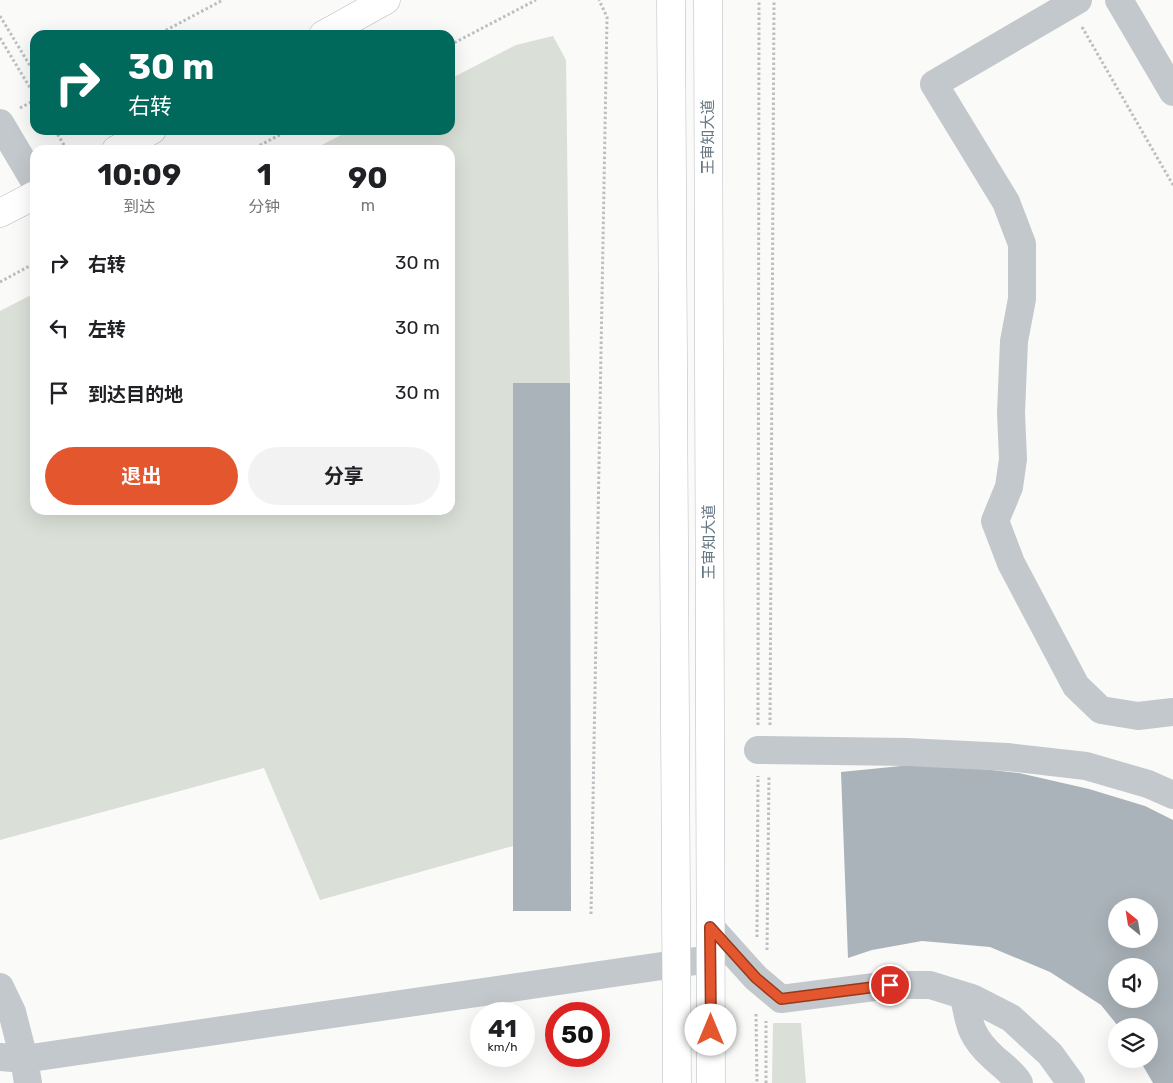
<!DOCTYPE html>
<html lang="zh">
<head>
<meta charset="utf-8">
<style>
  :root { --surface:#fff; --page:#f2f2f2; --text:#202124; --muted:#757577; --accent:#e4572e }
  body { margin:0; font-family:Rubik,"Noto Sans SC",sans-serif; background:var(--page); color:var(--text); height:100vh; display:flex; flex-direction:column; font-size:19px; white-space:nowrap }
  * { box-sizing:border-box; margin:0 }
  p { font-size:16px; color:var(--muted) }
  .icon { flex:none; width:28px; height:28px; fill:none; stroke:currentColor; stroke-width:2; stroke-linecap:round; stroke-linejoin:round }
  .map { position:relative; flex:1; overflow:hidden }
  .side { position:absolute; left:30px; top:145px; width:425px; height:370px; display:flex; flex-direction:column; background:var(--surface); border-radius:15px; box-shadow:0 5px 20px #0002 }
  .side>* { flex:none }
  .top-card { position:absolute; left:30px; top:30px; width:425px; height:105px; border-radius:15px; box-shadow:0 5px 20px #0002; background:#00695c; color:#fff; overflow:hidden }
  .needle { width:32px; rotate:330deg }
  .buttons { position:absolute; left:1108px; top:898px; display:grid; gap:10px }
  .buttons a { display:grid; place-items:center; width:50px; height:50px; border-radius:50%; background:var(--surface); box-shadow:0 5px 20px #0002; font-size:25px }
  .speed { position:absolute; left:470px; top:1002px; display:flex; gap:10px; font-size:25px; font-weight:700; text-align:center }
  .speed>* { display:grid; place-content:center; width:65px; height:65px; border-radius:50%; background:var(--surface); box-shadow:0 5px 20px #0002; line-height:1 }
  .speed small { font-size:12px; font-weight:400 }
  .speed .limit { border:8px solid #d22; background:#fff; color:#111 }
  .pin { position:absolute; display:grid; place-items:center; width:42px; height:42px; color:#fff; margin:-21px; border:2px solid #fff; border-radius:50%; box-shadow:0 1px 5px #0007 }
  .me { position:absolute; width:55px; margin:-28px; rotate:0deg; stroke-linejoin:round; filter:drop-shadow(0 0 4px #0008) }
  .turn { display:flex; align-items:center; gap:18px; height:105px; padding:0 15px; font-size:22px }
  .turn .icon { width:65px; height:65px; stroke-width:2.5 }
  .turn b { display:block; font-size:35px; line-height:42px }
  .eta { display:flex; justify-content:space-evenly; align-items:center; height:85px; text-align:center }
  .eta b { font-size:30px; font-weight:700; line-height:35px }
  .action { display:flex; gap:10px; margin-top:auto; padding:10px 15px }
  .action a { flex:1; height:58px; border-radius:30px; background:var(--accent); color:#fff; font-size:20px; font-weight:700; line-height:58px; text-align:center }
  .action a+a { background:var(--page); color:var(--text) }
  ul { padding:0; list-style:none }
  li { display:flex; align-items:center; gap:15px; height:65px; padding:0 15px }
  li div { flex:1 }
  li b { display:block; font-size:19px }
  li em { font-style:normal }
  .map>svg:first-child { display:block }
  .green { fill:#dadfd7 }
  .building { fill:#aab3b9; fill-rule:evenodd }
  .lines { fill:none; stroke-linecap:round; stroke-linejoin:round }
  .major-casing { stroke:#b5babe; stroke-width:29 }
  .path { stroke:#bbbfc2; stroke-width:3; stroke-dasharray:2.5 2.5; stroke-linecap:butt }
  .minor { stroke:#c3c8cc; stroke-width:28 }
  .major { stroke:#fff; stroke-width:28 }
  .route-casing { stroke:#94391e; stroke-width:12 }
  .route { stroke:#e4572e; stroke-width:9 }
  .labels { text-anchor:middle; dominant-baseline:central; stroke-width:5; stroke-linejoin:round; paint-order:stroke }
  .street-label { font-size:15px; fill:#657683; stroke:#fff }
</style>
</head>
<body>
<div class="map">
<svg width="1173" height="1083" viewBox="0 0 1173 1083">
  <rect width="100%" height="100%" fill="#fafaf8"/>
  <path class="green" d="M553,36l13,24 4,323 -57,1v462l-193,54 -56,-132 -264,72v-529l35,-18v217h415v-360h-138l39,-20h99v-51l66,-34z
    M773,1023h28l5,60h-34z"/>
  <path class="building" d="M513,383h57l1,528h-58z
    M931,763l88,10 70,16 56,17 28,14v263h-20l-14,-24h10v-33h-31l-17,-21 -51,-33 -60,-25 -68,-6 -50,9 -24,8 -7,-186zM1116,906h33v33h-33zM1116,966h33v33h-33z"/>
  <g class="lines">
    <defs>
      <path id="major" d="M671,0l6,1083
        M708,0l3,1083
        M323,35l63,-35
        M116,150l36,-20
        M0,213l35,-18"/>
    </defs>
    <use href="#major" class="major-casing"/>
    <path class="path" d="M0,16l35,58
      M1082,27l91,158
      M157,35l66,-35
      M0,38l35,58
      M450,45l86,-45
      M20,108l15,-8
      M55,130l12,20
      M251,150l38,-20
      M0,282l35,-19
      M758,725l1,-725
      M770,725l4,-725
      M591,914l16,-897 -8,-17
      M757,937l1,-161
      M767,950l2,-174
      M756,1014l1,69
      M766,1083v-62"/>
    <path class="minor" d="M1078,0l-144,84 72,118 16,42v55l-8,42 -3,72 2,46 -4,28 -14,34 16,42 65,123 25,24 37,6 35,-4
      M1119,0l54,92
      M0,123l35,59
      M758,750l149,2 100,5 79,9 62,18 25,11
      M710,927l46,51 25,21 109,-14h40l42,13 39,20 39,36 21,29
      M0,987l12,25 12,47 4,24
      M964,996c5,29 7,41 30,62 9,8 19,15 25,25
      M0,1057l24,2 686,-100"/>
    <use href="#major" class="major"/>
  </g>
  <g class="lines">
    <defs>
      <path id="route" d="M711,1030l-1,-103 46,51 25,21 109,-14"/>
    </defs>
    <use href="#route" class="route-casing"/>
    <use href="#route" class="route"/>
  </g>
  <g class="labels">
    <g class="street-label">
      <text transform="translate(708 137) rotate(-90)">王审知大道</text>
      <text transform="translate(709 542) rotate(-90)">王审知大道</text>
    </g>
  </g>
</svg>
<div class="buttons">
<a><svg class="needle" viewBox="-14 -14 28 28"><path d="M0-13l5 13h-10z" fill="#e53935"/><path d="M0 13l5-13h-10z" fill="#757577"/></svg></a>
<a><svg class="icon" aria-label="sound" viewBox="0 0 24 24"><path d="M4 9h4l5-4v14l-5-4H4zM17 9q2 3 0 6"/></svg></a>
<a><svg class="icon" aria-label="layers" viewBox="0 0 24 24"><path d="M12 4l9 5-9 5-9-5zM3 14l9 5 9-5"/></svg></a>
</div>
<div class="speed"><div>41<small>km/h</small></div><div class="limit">50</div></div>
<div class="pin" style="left:890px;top:985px;background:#d93025"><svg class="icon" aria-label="arrive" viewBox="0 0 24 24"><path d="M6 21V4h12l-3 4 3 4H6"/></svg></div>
<svg class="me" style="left:711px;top:1030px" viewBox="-20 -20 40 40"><circle r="19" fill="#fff"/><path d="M0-13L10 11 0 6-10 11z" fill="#e4572e"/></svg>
<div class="top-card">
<div class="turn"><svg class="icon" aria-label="right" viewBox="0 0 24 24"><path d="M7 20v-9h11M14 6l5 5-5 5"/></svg><div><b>30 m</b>右转</div></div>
</div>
<section class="side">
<div class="eta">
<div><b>10:09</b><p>到达</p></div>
<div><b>1</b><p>分钟</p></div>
<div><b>90</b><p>m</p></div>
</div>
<ul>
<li><svg class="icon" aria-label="right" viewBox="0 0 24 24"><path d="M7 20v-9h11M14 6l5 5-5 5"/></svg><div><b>右转</b></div><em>30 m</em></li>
<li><svg class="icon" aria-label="left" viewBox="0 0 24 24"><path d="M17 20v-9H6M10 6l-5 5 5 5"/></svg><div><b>左转</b></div><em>30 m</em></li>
<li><svg class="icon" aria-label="arrive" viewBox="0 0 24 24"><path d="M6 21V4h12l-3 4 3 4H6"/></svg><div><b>到达目的地</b></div><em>30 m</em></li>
</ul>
<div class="action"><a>退出</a><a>分享</a></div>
</section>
</div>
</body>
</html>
